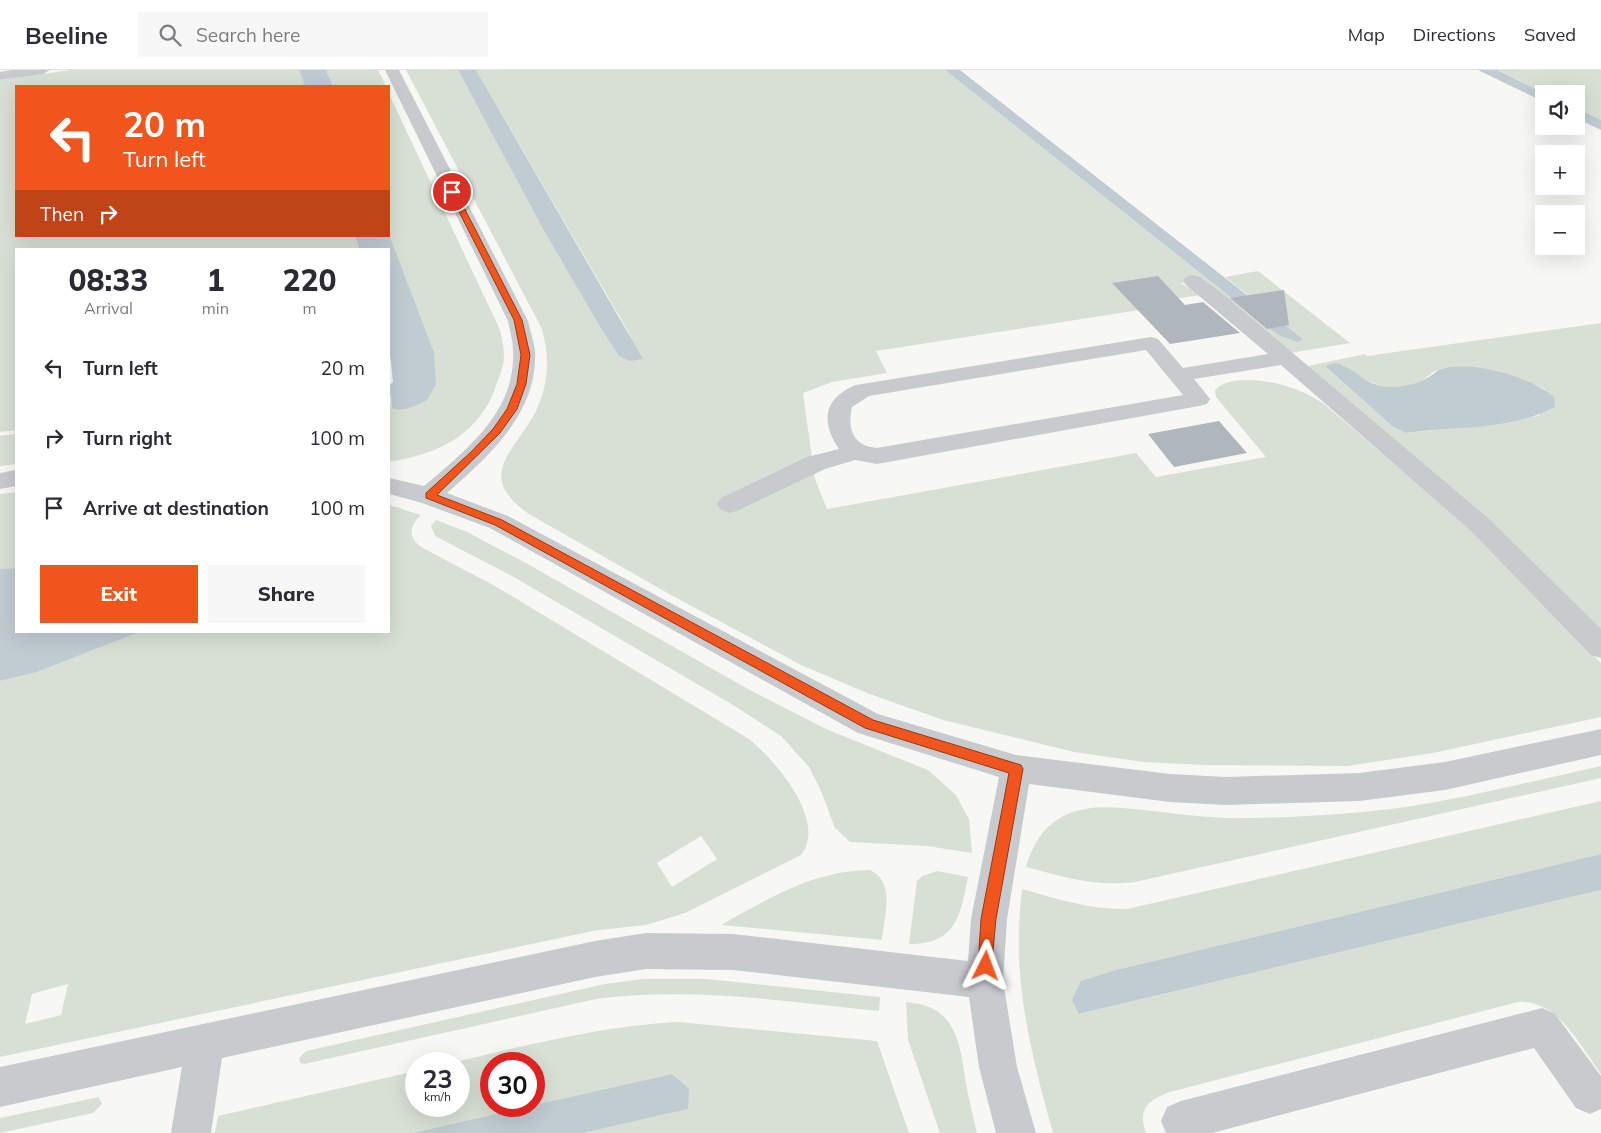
<!DOCTYPE html>
<html lang="en">
<head>
<meta charset="utf-8">
<style>
  :root { --surface:#fff; --page:#f7f7f7; --text:#2b2b33; --muted:#7c7c81; --line:#e1e1e2; --accent:#ef551d }
  body { margin:0; font-family:Mulish,sans-serif; background:var(--page); color:var(--text); height:100vh; display:flex; flex-direction:column; font-size:19px; white-space:nowrap }
  * { box-sizing:border-box; margin:0 }
  p { font-size:16px; color:var(--muted) }
  .icon { flex:none; width:28px; height:28px; fill:none; stroke:currentColor; stroke-width:2; stroke-linecap:round; stroke-linejoin:round }
  .map { position:relative; flex:1; overflow:hidden }
  .panel { position:absolute; left:15px; top:178px; width:375px; height:385px; display:flex; flex-direction:column; background:var(--surface); border-radius:0px; box-shadow:0 5px 20px #0002 }
  .panel>* { flex:none }
  .guide { position:absolute; left:15px; top:15px; width:375px; height:152px; border-radius:0px; box-shadow:0 5px 20px #0002; background:#ef551d; color:#fff; overflow:hidden }
  .buttons { position:absolute; left:1535px; top:15px; display:grid; gap:10px }
  .buttons a { display:grid; place-items:center; width:50px; height:50px; border-radius:0px; background:var(--surface); box-shadow:0 5px 20px #0002; font-size:25px }
  .speed { position:absolute; left:405px; top:982px; display:flex; gap:10px; font-size:25px; font-weight:700; text-align:center }
  .speed>* { display:grid; place-content:center; width:65px; height:65px; border-radius:50%; background:var(--surface); box-shadow:0 5px 20px #0002; line-height:1 }
  .speed small { font-size:12px; font-weight:400 }
  .speed .limit { border:8px solid #d22; background:#fff; color:#111 }
  .pin { position:absolute; display:grid; place-items:center; width:42px; height:42px; color:#fff; margin:-21px; border:2px solid #fff; border-radius:50%; box-shadow:0 1px 5px #0007 }
  .me { position:absolute; width:55px; margin:-28px; rotate:3deg; stroke-linejoin:round; filter:drop-shadow(0 0 4px #0008) }
  .turn { display:flex; align-items:center; gap:18px; height:105px; padding:0 25px; font-size:22px }
  .turn .icon { width:65px; height:65px; stroke-width:2.5 }
  .turn b { display:block; font-size:35px; line-height:42px }
  .then { display:flex; align-items:center; height:48px; padding:0 25px; background:#0003; gap:10px; font-size:19px }
  .eta { display:flex; justify-content:space-evenly; align-items:center; height:85px; text-align:center }
  .eta b { font-size:30px; font-weight:800; line-height:35px }
  .button { display:flex; gap:10px; margin-top:auto; padding:10px 25px }
  .button a { flex:1; height:58px; border-radius:0px; background:var(--accent); color:#fff; font-size:20px; font-weight:800; line-height:58px; text-align:center }
  .button a+a { background:var(--page); color:var(--text) }
  ul { padding:0; list-style:none }
  li { display:flex; align-items:center; gap:15px; height:70px; padding:0 25px }
  li div { flex:1 }
  li b { display:block; font-size:19px }
  li em { font-style:normal }
  header { display:flex; align-items:center; gap:30px; box-sizing:border-box; height:70px; padding:0 25px; background:var(--surface); border-bottom:1px solid var(--line) }
  header strong { font-size:24px }
  nav { display:flex; gap:28px; margin-inline-start:auto; font-size:18px }
  .search { width:350px; height:45px; background:var(--page); display:flex; align-items:center; gap:12px; box-sizing:border-box; padding:0 18px; border-radius:0px; color:var(--muted); font-size:19px }
  .map>svg:first-child { display:block }
  .green { fill:#d8e0d5; fill-rule:evenodd }
  .water { fill:#c1ccd2 }
  .building { fill:#afb7bd }
  .lines { fill:none; stroke-linecap:round; stroke-linejoin:round }
  .minor { fill:#c7cbce; fill-rule:evenodd }
  .route { fill:#ef551d; stroke:#9b3713 }
</style>
</head>
<body>
<header>
<strong>Beeline</strong>
<div class="search"><svg class="icon" aria-label="search" viewBox="0 0 24 24"><circle cx="10" cy="10" r="6"/><path d="M15 15l6 6"/></svg>Search here</div>
<nav><a>Map</a><a>Directions</a><a>Saved</a></nav>
</header>
<div class="map">
<svg width="1601" height="1063" viewBox="0 0 1601 1063">
  <rect width="100%" height="100%" fill="#f7f8f4"/>
  <path class="green" d="M71,0h228l6,16h-289v150h339l4,13h-343v181l-16,2v-352z
    M326,0h52l8,16h-53z
    M406,0h52l40,74 134,194 -156,-268h469l333,265 25,4 -78,-62 33,-6 92,72 -59,10 -88,-73 -22,3 20,12 -27,4 4,5 -302,47 11,22 -55,9 -29,11 12,86 12,30 309,-56 20,24 110,-20 -50,-60 -1,-7c16,-18 65,-8 85,1 8,3 16,8 24,13l148,126 129,133v54l-168,36 -86,13 -142,-1 -62,-3 -69,-10 -131,-32 -76,-27 -66,-28 -130,-70 -142,-81c-60,-41 -6,-68 10,-110 10,-25 10,-49 3,-75z
    M1497,0h104v50l-25,-12v-14h-30z
    M390,26l110,234c2,9 4,18 4,27 0,8 -4,18 -7,26 -16,51 -58,71 -108,79v-65l3,11 42,-56 -45,-118z
    M1601,253v310l-293,-267 57,-12 2,2zM1343,295c21,16 48,31 75,18 7,-4 15,-12 22,-14 6,-1 14,0 20,0 31,-1 56,8 85,20l-5,26 -32,8 -102,10 -14,-7 -67,-60z
    M16,364v30l-16,2v-30z
    M16,422v76l-16,1v-75z
    M389,435l32,10c-12,11 -13,22 0,32l74,39 254,153c26,21 79,82 52,116l-116,58 -39,12 -48,5 -598,127v-376l37,-9 105,-41h247zM701,766l16,23 -45,28 -15,-24zM68,914l-7,31 -36,9 7,-30z
    M436,450l31,12 57,30 224,127 78,40 102,41 28,25 13,24 3,34 -45,-7 -77,-4 -15,-14 -14,-37 -12,-24 -28,-31 -48,-31 -221,-129 -77,-40 -4,-10z
    M1601,696v12l-466,104c-41,5 -70,-5 -109,-15 8,-28 24,-50 54,-57 21,-5 42,-2 64,0 35,4 70,9 105,8 54,-1 110,-4 163,-12 63,-10 126,-26 189,-40z
    M1601,731v53l-481,115 -40,45 521,-124v184c-21,-28 -43,-75 -83,-72l-348,90c-21,8 -33,16 -24,41h-93c-23,-83 -42,-156 -31,-244 35,10 69,21 105,20z
    M870,800c26,12 14,47 12,70l-161,-15c49,-27 91,-54 149,-55z
    M937,801l31,6c-8,39 -11,67 -59,67l8,-63 5,-5z
    M706,909l174,18 -1,14c-96,-10 -186,-24 -283,-12l-292,65 -4,-1 -1,-5 7,-7 299,-67 37,-5z
    M906,932c50,3 54,41 60,81 3,17 7,33 11,50h-37l-32,-93z
    M678,952l199,19 32,92h-326l104,-24 -15,-35 -138,32v-42h-43v42h40l-119,27h-197l3,-17 198,-45v35h43v-42h-12c77,-18 152,-38 231,-42z
    M99,1027l3,7 -9,9 -93,20v-15z"/>
  <path class="water" d="M299,0h27l7,16h-28z
    M458,0h18l167,289 -13,2 -11,-5 -20,-31 -57,-98z
    M945,0h15l343,269 -6,3 -19,-7z
    M1478,0h19l49,24h-2v8z
    M1576,38l25,12v10l-25,-12z
    M389,164l45,118 2,32 -9,16 -14,7 -14,3 -7,-2 -3,-23 4,-3 -4,-38v-95h-30l-4,-13h34z
    M1336,293c23,6 28,25 59,24 14,-1 25,-4 37,-12 3,-2 5,-5 9,-6 32,-9 88,7 113,28l1,10c-45,24 -100,19 -149,26l-14,-7 -67,-60z
    M16,498v63h126l-105,41 -37,9v-112z
    M1601,784v36l-522,124 -7,-14 9,-19 39,-12z
    M672,1004l17,15 -1,20 -105,24h-171z"/>
  <path class="building" d="M1158,206l27,29 18,-3 37,31 -70,11 -58,-61z
    M1284,220l5,35 -22,4 -37,-31z
    M1219,351l28,32 -73,14 -26,-33z"/>
  <g class="lines">
    <path class="minor" d="M12,0h38l-7,4 -43,6v-8z
      M385,0h14l129,251c2,10 6,20 7,30 3,62 -46,105 -88,142l61,23 370,198 138,41 154,19 56,3 133,-4 86,-11 156,-33v26l-156,35 -86,11 -133,4 -56,-3 -141,-18 -22,135 -4,62 14,86 19,66h-40l-17,-66 -10,-70 -236,-27 -87,-1 -51,8 -373,81 -11,75h-40l11,-66 -182,40v-40l595,-126 51,-8 87,1 235,27 3,-42 28,-142 -141,-44 -368,-205 -68,-25 -33,-9v-16l35,8c42,-36 92,-74 89,-135 0,-10 -3,-20 -5,-30z
      M1193,205l7,2 23,17 265,224 113,111v29l-10,-3 -121,-125 -189,-165 -87,14 16,20 -3,5 -8,2 -322,58 -22,-4 -30,9 -86,41 -9,3 -9,-3 -4,-6 4,-6 86,-41 32,-8c-19,-28 -15,-51 17,-64l295,-48 7,2 25,29 85,-14 -82,-69 -3,-4 3,-4zM1146,280l37,45 -306,53c-24,-2 -30,-19 -25,-41l17,-11z
      M16,400v16l-16,3v-16z
      M1542,938l13,6 46,62v33l-11,5 -14,-6 -42,-60 -322,85h-46l-5,-12 6,-14 14,-6z"/>
  </g>
  <path class="route" d="M452,120l4,2 66,128 8,35 -4,29 -9,25 -17,24 -63,62 65,25 371,200 148,45 2,4 -27,150 -5,52 -5,2 -5,-2 -3,-5 3,-47 28,-146 -144,-45 -370,-203 -69,-27v-5l45,-41 22,-23 14,-20 10,-25 4,-29 -7,-35 -65,-128z"/>
</svg>
<div class="buttons">
<a><svg class="icon" aria-label="sound" viewBox="0 0 24 24"><path d="M4 9h4l5-4v14l-5-4H4zM17 9q2 3 0 6"/></svg></a>
<a>+</a>
<a>−</a>
</div>
<div class="speed"><div>23<small>km/h</small></div><div class="limit">30</div></div>
<div class="pin" style="left:452px;top:122px;background:#d93025"><svg class="icon" aria-label="arrive" viewBox="0 0 24 24"><path d="M6 21V4h12l-3 4 3 4H6"/></svg></div>
<svg class="me" style="left:986px;top:896px" viewBox="-20 -20 40 40"><path d="M0-17L14 15 0 8-14 15z" fill="#ef551d" stroke="#fff" stroke-width="4"/></svg>
<div class="guide">
<div class="turn"><svg class="icon" aria-label="left" viewBox="0 0 24 24"><path d="M17 20v-9H6M10 6l-5 5 5 5"/></svg><div><b>20 m</b>Turn left</div></div>
<div class="then">Then<svg class="icon" aria-label="right" viewBox="0 0 24 24"><path d="M7 20v-9h11M14 6l5 5-5 5"/></svg></div>
</div>
<section class="panel">
<div class="eta">
<div><b>08:33</b><p>Arrival</p></div>
<div><b>1</b><p>min</p></div>
<div><b>220</b><p>m</p></div>
</div>
<ul>
<li><svg class="icon" aria-label="left" viewBox="0 0 24 24"><path d="M17 20v-9H6M10 6l-5 5 5 5"/></svg><div><b>Turn left</b></div><em>20 m</em></li>
<li><svg class="icon" aria-label="right" viewBox="0 0 24 24"><path d="M7 20v-9h11M14 6l5 5-5 5"/></svg><div><b>Turn right</b></div><em>100 m</em></li>
<li><svg class="icon" aria-label="arrive" viewBox="0 0 24 24"><path d="M6 21V4h12l-3 4 3 4H6"/></svg><div><b>Arrive at destination</b></div><em>100 m</em></li>
</ul>
<div class="button"><a>Exit</a><a>Share</a></div>
</section>
</div>
</body>
</html>
